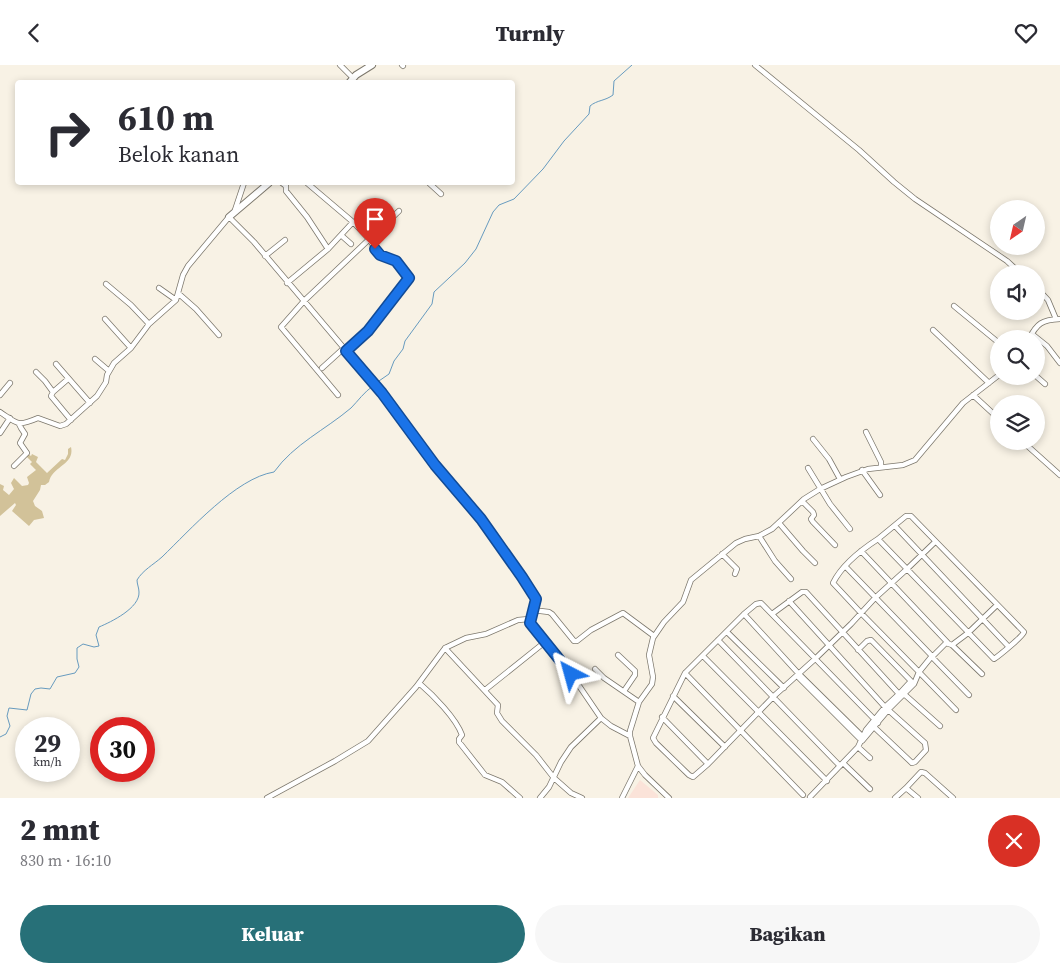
<!DOCTYPE html>
<html lang="id">
<head>
<meta charset="utf-8">
<style>
  :root { --surface:#fff; --page:#f7f7f7; --text:#2b2b33; --muted:#7c7c81; --accent:#277078 }
  body { margin:0; font-family:"Source Serif 4",serif; background:var(--page); color:var(--text); height:100vh; display:flex; flex-direction:column; font-size:19px; white-space:nowrap }
  * { box-sizing:border-box; margin:0 }
  p { font-size:16px; color:var(--muted) }
  .icon { flex:none; width:28px; height:28px; fill:none; stroke:currentColor; stroke-width:2; stroke-linecap:round; stroke-linejoin:round }
  .map { position:relative; height:733px; overflow:hidden }
  .panel { display:flex; flex-direction:column; background:var(--surface); flex:1 }
  .panel>* { flex:none }
  .hud { position:absolute; left:15px; top:15px; width:500px; height:105px; border-radius:5px; box-shadow:0 2px 8px #0003; background:#fff; color:var(--text); overflow:hidden }
  .needle { width:32px; rotate:214deg }
  .tools { position:absolute; left:990px; top:135px; display:grid; gap:10px }
  .tools a { display:grid; place-items:center; width:55px; height:55px; border-radius:50%; background:var(--surface); box-shadow:0 2px 8px #0003; font-size:25px }
  .speed { position:absolute; left:15px; top:652px; display:flex; gap:10px; font-size:25px; font-weight:700; text-align:center }
  .speed>* { display:grid; place-content:center; width:65px; height:65px; border-radius:50%; background:var(--surface); box-shadow:0 2px 8px #0003; line-height:1 }
  .speed small { font-size:12px; font-weight:400 }
  .speed .limit { border:8px solid #d22; background:#fff; color:#111 }
  .pin { position:absolute; display:grid; place-items:center; width:42px; height:42px; color:#fff; margin:-51px -21px; border-radius:50% 50% 50% 0; rotate:-45deg; box-shadow:0 0 5px #0007 }
  .pin .icon { rotate:45deg }
  .me { position:absolute; width:55px; margin:-28px; rotate:321deg; stroke-linejoin:round; filter:drop-shadow(0 0 4px #0008) }
  .turn { display:flex; align-items:center; gap:18px; height:105px; padding:0 20px; font-size:22px }
  .turn .icon { width:65px; height:65px; stroke-width:2.5 }
  .turn b { display:block; font-size:35px; line-height:42px }
  .round { display:grid; place-items:center; flex:none; width:52px; height:52px; border-radius:26px; background:var(--page) }
  .head { display:flex; align-items:center; justify-content:space-between; height:85px; padding:0 20px }
  h1 { font-size:30px; font-weight:800; line-height:38px }
  .primary-button { display:flex; gap:10px; margin-top:auto; padding:10px 20px }
  .primary-button a { flex:1; height:58px; border-radius:30px; background:var(--accent); color:#fff; font-size:20px; font-weight:800; line-height:58px; text-align:center }
  .primary-button a+a { background:var(--page); color:var(--text) }
  header { display:flex; justify-content:space-between; align-items:center; height:65px; padding:0 20px; background:var(--surface); font-size:22px; font-weight:800 }
  .map>svg:first-child { display:block }
  .education { fill:#fbe3d9 }
  .green { fill:#d2c299 }
  .lines { fill:none; stroke-linecap:round; stroke-linejoin:round }
  .stream { stroke:#679bbf; stroke-width:1 }
  .street-casing { stroke:#7d786d; stroke-width:6 }
  .secondary-casing { stroke:#7d786d; stroke-width:8 }
  .street { stroke:#fff; stroke-width:4.5 }
  .secondary { stroke:#fff; stroke-width:6 }
  .route-casing { stroke:#114b97; stroke-width:12 }
  .route { stroke:#1a73e8; stroke-width:9 }
</style>
</head>
<body>
<header><svg class="icon" aria-label="back" viewBox="0 0 24 24"><path d="M15 5l-7 7 7 7"/></svg>Turnly<svg class="icon" aria-label="heart" viewBox="0 0 24 24"><path d="M12 20l-8-8c-3-5 5-10 8-4 3-6 11-1 8 4z"/></svg></header>
<div class="map">
<svg width="1060" height="733" viewBox="0 0 1060 733">
  <rect width="100%" height="100%" fill="#f8f2e5"/>
  <path class="education" d="M640,715l18,15v3h-30z"/>
  <path class="green" d="M71,382c4,18 -19,19 -22,35l-4,3h-4l-1,5 -7,11 2,5 7,5 2,7 -10,2 -5,6 -17,-15 4,-6 -1,-2 -15,13v-32l4,2 -1,4 6,5 5,-6 -3,-6 3,-5 8,8 6,-1 1,-2 -2,-6 9,-7 -6,-6 2,-2 -6,-6 2,-2 3,2 1,-2 6,3 -2,5 11,11 15,-14 3,1 3,-6v-5z"/>
  <g class="lines">
    <path class="stream" d="M376,318l13,-9 5,-13 9,-12 2,-8 27,-37 2,-12 31,-29 11,-14 17,-37 6,-7 15,-6 29,-30 21,-28 25,-27 1,-8c7,-6 15,-5 23,-11l1,-14 18,-16
      M0,672l6,-3 4,-8 -3,-10 2,-8 18,2 4,-16 4,-5 6,-1 9,1 7,-12 18,-4 4,-6 -2,-8v-11l6,-4 11,3 5,-1 -3,-11 3,-8c12,-5 41,-19 40,-35 0,-4 -2,-8 -2,-12 6,-10 16,-15 25,-23 28,-27 74,-79 112,-85 20,-28 51,-42 77,-64 7,-7 13,-16 22,-22"/>
    <defs>
      <path id="street" d="M340,0l13,13
        M402,0l1,1
        M755,0l104,85 35,32 21,17 92,62 14,13
        M282,118l4,3v5l21,26 21,32
        M307,118l46,39 16,17 9,14 18,8 13,16 -1,3 -40,51 -22,20
        M429,118l12,11
        M235,145l9,-27
        M342,171l9,8
        M265,191l20,-16
        M287,218l41,-34 25,-27
        M106,219l25,21 18,19
        M1036,222l12,13 8,19
        M159,223l17,12
        M179,229l17,15 23,26
        M954,241l45,37
        M105,254l26,29
        M933,265l56,53
        M1032,269l15,12 13,17
        M1029,274c8,-16 13,-19 31,-20
        M95,294l14,12
        M56,299l34,39
        M322,303l22,-20
        M36,307l9,9 8,11 -2,4 20,24
        M1036,311l9,8
        M53,327l15,-13
        M0,330l10,-12
        M338,330l-57,-68 23,-26 95,-90
        M973,330l26,24
        M0,347c18,12 17,15 38,6l22,8 6,-2 31,-28 9,-14 1,-7 7,-12 17,-15 18,-24 27,-24 7,-25 5,-9 41,-49 25,25 128,151 53,72 46,54 54,77c2,10 -8,19 -4,29l40,49 30,44 10,8 19,10
        M866,367l15,30v5
        M0,368l10,-15
        M813,374l16,20 11,20
        M1022,376l38,34
        M14,401l13,-13 -7,-10 5,-9 -4,-6 -2,-4
        M808,403l22,36 20,25
        M862,405l18,25
        M802,436l11,11 1,3 -3,4 2,3 22,23
        M779,458l24,28 12,12
        M895,461l113,120
        M759,471l16,25 16,18
        M878,474l28,-23h5l113,116c-1,4 -24,23 -30,27l-87,-90 28,-27
        M861,486l87,92
        M722,489l15,15 -2,5
        M789,536l96,106 40,36 1,7 -11,12 -3,1 -38,-36
        M532,545l17,2 3,2 22,27h3l14,-11 32,-17 31,23
        M744,549l-59,59 118,122
        M772,549l30,-22h4l93,102 -14,13 -19,23 -8,17 -48,50
        M727,567l57,56
        M718,575l122,126
        M952,580l30,29
        M445,583l53,57 -1,8 5,8 34,34 18,23 17,15 11,5
        M858,585l9,-9 4,-1 40,41 -12,13
        M618,590l17,16v4l-11,16
        M703,591l124,125
        M595,604l9,9 35,24
        M685,608l-32,65 3,5 33,32 4,2 15,-13 66,-68 41,-37 36,-35 24,-26 32,-29 -29,-30c-17,11 -36,26 -45,44l28,30 58,59 13,-16 -87,-90
        M799,613l63,63 26,-31 26,-26 5,-12 37,38
        M419,618c14,12 37,35 43,52l-3,4v3l26,33 17,7 18,16
        M485,625l60,-48
        M904,629l36,32
        M969,630l-37,-38 14,-14 6,2 16,-12 29,-28
        M673,631l52,51
        M662,652l46,47
        M862,671l-64,-63 -54,-59 12,-10 5,-1 2,2 115,118
        M858,682l12,11
        M843,698l27,26
        M267,733l68,-37 33,-20 48,-54 29,-39 21,-10 20,-4 32,-14 11,-1
        M540,733l9,-11 12,-25 10,-15 30,-29
        M622,733l16,-32
        M669,733l-24,-23 -7,-9 -8,-30v-5l9,-29 13,-18 1,-7 -4,-22 4,-17 11,-16 19,-20 8,-22 45,-37 9,-4 14,-3 13,-7 32,-30 16,-10 26,-12 22,-8 35,-4 12,-5 48,-57 36,-28
        M895,733l11,-10
        M918,733l-12,-10 15,-16 4,1 28,25"/>
      <path id="secondary" d="M349,18l7,-8 16,-10
        M229,152l40,-34"/>
    </defs>
    <use href="#street" class="street-casing"/>
    <use href="#secondary" class="secondary-casing"/>
    <use href="#street" class="street"/>
    <use href="#secondary" class="secondary"/>
  </g>
  <g class="lines">
    <defs>
      <path id="route" d="M375,184l5,6 16,6 13,17 -41,53 -22,20 36,42 53,72 46,54 41,58 14,22 -6,24 41,51"/>
    </defs>
    <use href="#route" class="route-casing"/>
    <use href="#route" class="route"/>
  </g>
</svg>
<div class="tools">
<a><svg class="needle" viewBox="-14 -14 28 28"><path d="M0-13l5 13h-10z" fill="#e53935"/><path d="M0 13l5-13h-10z" fill="#7c7c81"/></svg></a>
<a><svg class="icon" aria-label="sound" viewBox="0 0 24 24"><path d="M4 9h4l5-4v14l-5-4H4zM17 9q2 3 0 6"/></svg></a>
<a><svg class="icon" aria-label="search" viewBox="0 0 24 24"><circle cx="10" cy="10" r="6"/><path d="M15 15l6 6"/></svg></a>
<a><svg class="icon" aria-label="layers" viewBox="0 0 24 24"><path d="M12 4l9 5-9 5-9-5zM3 14l9 5 9-5"/></svg></a>
</div>
<div class="speed"><div>29<small>km/h</small></div><div class="limit">30</div></div>
<div class="pin" style="left:375px;top:184px;background:#d93025"><svg class="icon" aria-label="arrive" viewBox="0 0 24 24"><path d="M6 21V4h12l-3 4 3 4H6"/></svg></div>
<svg class="me" style="left:571px;top:609px" viewBox="-20 -20 40 40"><path d="M0-17L14 15 0 8-14 15z" fill="#1a73e8" stroke="#fff" stroke-width="4"/></svg>
<div class="hud">
<div class="turn"><svg class="icon" aria-label="right" viewBox="0 0 24 24"><path d="M7 20v-9h11M14 6l5 5-5 5"/></svg><div><b>610 m</b>Belok kanan</div></div>
</div>
</div>
<section class="panel">
<div class="head"><div><h1>2 mnt</h1><p>830 m · 16:10</p></div><a class="round" style="background:#d93025;color:#fff"><svg class="icon" aria-label="close" viewBox="0 0 24 24"><path d="M6 6l12 12M18 6L6 18"/></svg></a></div>
<div class="primary-button"><a>Keluar</a><a>Bagikan</a></div>
</section>
</body>
</html>
